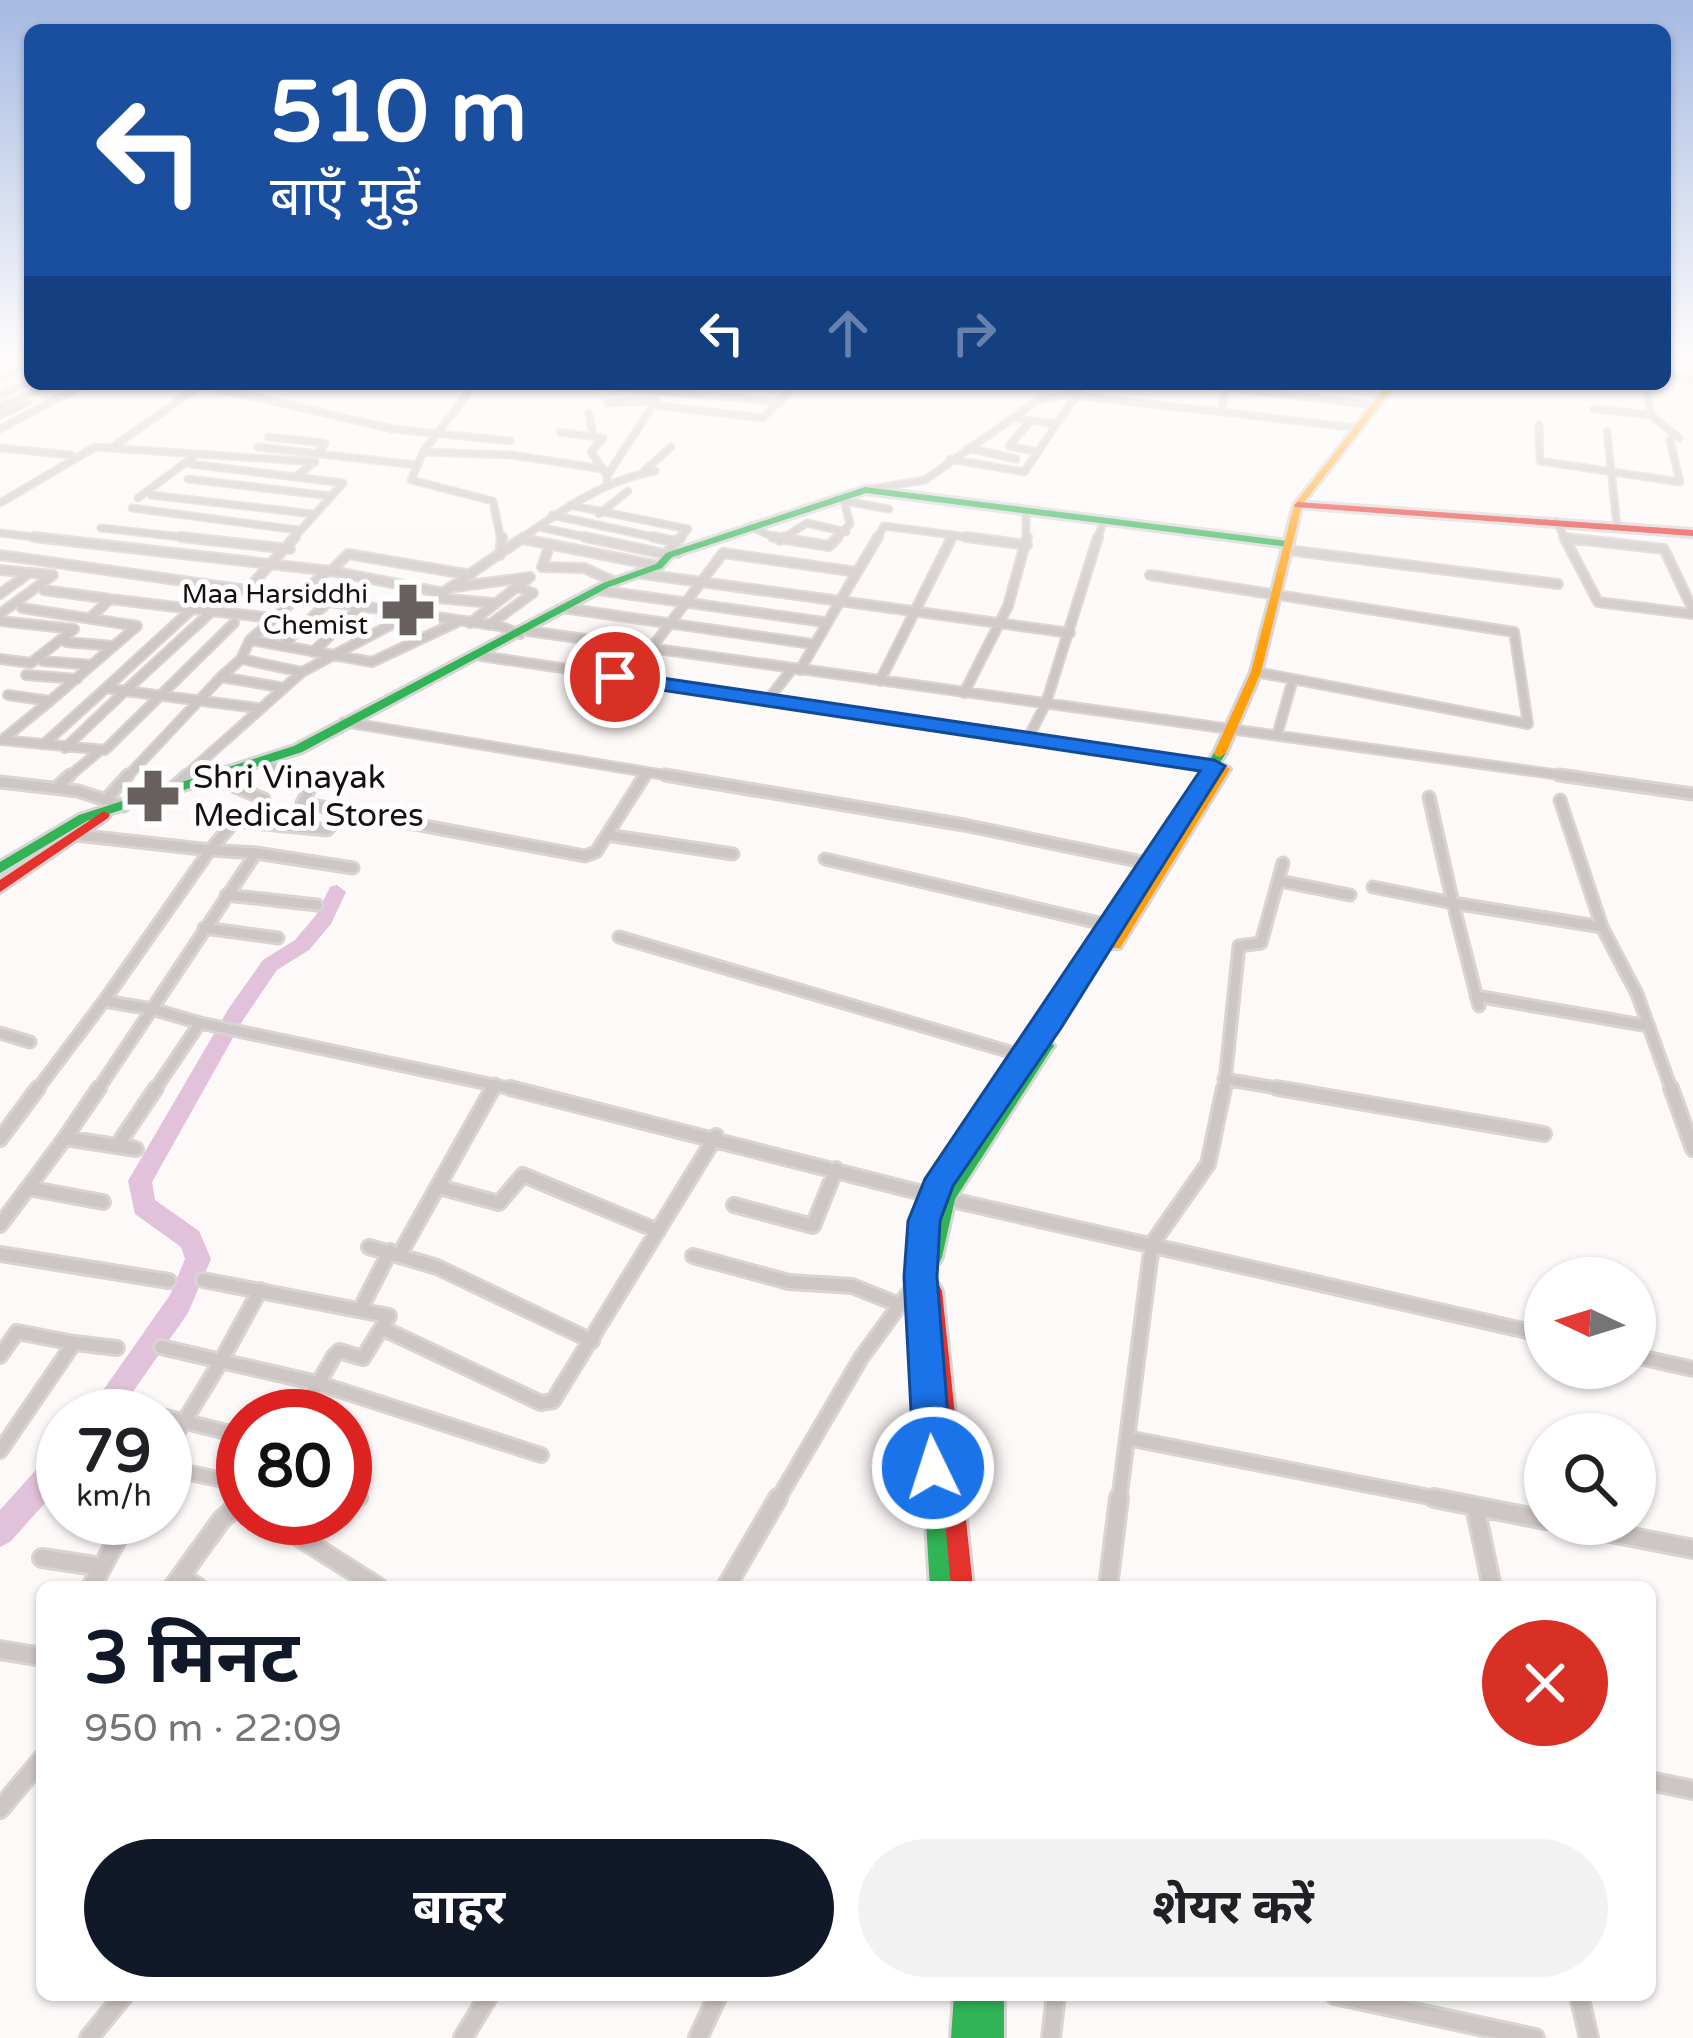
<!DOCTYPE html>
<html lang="hi">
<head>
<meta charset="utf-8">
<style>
  :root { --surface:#fff; --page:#f2f2f2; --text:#202124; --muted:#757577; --accent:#111827 }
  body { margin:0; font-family:"Varela Round","Noto Sans Devanagari",sans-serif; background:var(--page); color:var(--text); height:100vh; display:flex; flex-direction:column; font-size:45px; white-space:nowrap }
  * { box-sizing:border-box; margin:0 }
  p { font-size:39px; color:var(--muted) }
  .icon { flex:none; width:66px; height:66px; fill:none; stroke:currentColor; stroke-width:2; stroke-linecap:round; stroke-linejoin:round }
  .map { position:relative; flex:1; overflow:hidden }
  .side { position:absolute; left:36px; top:1581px; width:1620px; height:420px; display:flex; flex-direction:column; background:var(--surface); border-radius:18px; box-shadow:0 3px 9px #0004 }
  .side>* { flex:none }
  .top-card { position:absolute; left:24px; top:24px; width:1647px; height:366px; border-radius:18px; box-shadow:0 3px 9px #0004; background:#1a4fa0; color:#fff; overflow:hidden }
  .needle { width:78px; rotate:274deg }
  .buttons { position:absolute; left:1524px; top:1257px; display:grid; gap:24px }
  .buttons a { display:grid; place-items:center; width:132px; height:132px; border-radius:50%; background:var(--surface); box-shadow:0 3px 9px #0004; font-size:60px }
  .speed { position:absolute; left:36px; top:1389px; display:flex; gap:24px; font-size:60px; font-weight:700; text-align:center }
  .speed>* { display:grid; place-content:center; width:156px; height:156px; border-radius:50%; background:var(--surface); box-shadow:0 3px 9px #0004; line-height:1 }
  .speed small { font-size:30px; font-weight:400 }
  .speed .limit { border:18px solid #d22; background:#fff; color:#111 }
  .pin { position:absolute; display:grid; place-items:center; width:102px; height:102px; color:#fff; margin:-51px; border:6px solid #fff; border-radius:50%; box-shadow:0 3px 12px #0007 }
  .me { position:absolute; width:132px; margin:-66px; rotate:356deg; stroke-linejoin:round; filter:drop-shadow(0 0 9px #0008) }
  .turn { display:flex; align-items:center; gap:42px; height:252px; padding:0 48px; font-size:54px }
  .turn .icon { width:156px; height:156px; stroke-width:2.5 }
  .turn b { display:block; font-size:84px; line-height:102px }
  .lanes { display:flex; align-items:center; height:114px; padding:0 48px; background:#0003; justify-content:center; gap:60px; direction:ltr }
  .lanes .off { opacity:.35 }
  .round { display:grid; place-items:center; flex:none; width:126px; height:126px; border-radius:63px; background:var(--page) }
  .head { display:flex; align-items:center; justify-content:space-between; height:204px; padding:0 48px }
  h1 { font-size:72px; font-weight:700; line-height:90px; color:var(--accent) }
  .primary-button { display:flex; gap:24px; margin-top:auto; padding:24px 48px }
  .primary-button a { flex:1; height:138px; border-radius:72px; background:var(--accent); color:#fff; font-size:48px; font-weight:700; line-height:138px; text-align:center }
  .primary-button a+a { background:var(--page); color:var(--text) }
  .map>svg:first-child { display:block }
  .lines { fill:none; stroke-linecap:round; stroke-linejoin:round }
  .river { fill:#e2c2da; fill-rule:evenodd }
  .street-far4-casing { stroke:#d9d4d4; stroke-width:9 }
  .street-far3-casing { stroke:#d9d4d4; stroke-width:12 }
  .street-far2-casing { stroke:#d9d4d4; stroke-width:15 }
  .street-far1-casing { stroke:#d9d4d4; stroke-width:18 }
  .street-casing { stroke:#d9d4d4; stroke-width:22 }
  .fast-casing { stroke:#d9d4d4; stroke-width:6 }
  .slow-casing { stroke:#d9d4d4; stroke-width:6 }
  .jam-casing { stroke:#d9d4d4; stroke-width:6 }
  .street-far4 { stroke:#cec6c4; stroke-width:6 }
  .street-far3 { stroke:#cec6c4; stroke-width:8 }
  .street-far2 { stroke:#cec6c4; stroke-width:9 }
  .street-far1 { stroke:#cec6c4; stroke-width:12 }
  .street { stroke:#cec6c4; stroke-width:16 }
  .fast { fill:#30b455; fill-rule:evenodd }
  .slow { fill:#ff9f0a; fill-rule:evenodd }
  .jam { fill:#e5322d; fill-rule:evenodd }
  .route { fill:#1a73e8; stroke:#114b97; stroke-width:3 }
  .labels { text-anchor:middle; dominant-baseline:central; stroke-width:10; stroke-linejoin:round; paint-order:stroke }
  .far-poi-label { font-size:27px; fill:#190e0e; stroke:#fff; text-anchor:end }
  .poi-label { font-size:33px; fill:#190e0e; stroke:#fff; text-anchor:start }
</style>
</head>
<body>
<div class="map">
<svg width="1693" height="2038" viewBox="0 0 1693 2038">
  <rect width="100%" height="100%" fill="#fef9f9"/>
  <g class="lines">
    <path class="river" d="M337,885l9,7 -15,32 -22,26 -32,20 -34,50 -91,162 3,18 44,31 12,28 -23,54 -72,103h-31l85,-121 15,-36 -4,-12 -46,-33 -7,-33 4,-7 97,-166 34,-48 32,-20 21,-25 14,-28z
      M63,1447v36l-53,59 -10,5v-37l53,-59z"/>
    <defs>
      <path id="street-far4" d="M0,357l30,1
        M1665,358l28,3
        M1665,375l28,5
        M0,379l30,-14
        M198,384l195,45 117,12
        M475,384l-52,68 -12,28 82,21 8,39
        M581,384l200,18
        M774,384h22
        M1196,384l178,21
        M1646,384l5,31
        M0,396l30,-14
        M1078,396l144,16 4,-28
        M607,403l49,-2
        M0,407l50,-23
        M1594,409l57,6 28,23
        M1222,412l134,16
        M589,413l4,23
        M0,415l28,-13
        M1013,418l23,-17 45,-10
        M1030,421l-21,25 25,5
        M1539,425l1,36 140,21 -10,-42
        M0,429l85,-45
        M1607,431l10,95
        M560,432l43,6 -12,14 15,22
        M268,437l57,6 -5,8
        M113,447l89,-63
        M258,447l159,18
        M0,448l71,7
        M968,448l48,11
        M423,452l89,3 91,14
        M950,459l74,13 60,-88
        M191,464l152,19 -51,57
        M644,471l27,-24
        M188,479l143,17
        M607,486v-10l46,-71 110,13 31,-32
        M865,490l60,-10 88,-62 41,6
        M151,495l162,19
        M138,498l55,-41
        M844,501l45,8
        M0,503l95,-56 220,15 -19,14
        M570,505l118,24 -10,11
        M132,508l166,22
        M1026,513v27
        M599,514l29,-23
        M552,515l115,25
        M1556,521l10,19
        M539,527l60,13
        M751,527l29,13
        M101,528l107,12
        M0,533l60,7
        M1566,538l17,2
        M523,539l4,1
        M519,540c42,-29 85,-60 136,-69
        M780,540l27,-17 39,9
        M835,540l15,-16 -6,-23 -8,-2
        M876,540l8,-14 105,14
        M951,540l2,-5
        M1097,540l6,-18"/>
      <path id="street-far3" d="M34,537l297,34 113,22
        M181,537l109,12
        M585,537l84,18
        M653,537l24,5
        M773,537l56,9 9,-9
        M878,537l-38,64 230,32
        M966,537l61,8
        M1564,537l34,65 95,12
        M1566,538l98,11 29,61
        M523,539l136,27
        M780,540l5,-3
        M550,544l-8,23 42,1 31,14
        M1295,551l263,33
        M678,553l-9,-3 12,-13
        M0,555l500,71 20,8
        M500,555l2,-18
        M0,570l53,5 -53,39
        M331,571l17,-17 123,21
        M643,574l197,27 -40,69
        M1150,575l364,57 14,92 -272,-52
        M455,587l75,-10 -60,46
        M44,590l66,9 -19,18
        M247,590l48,-53
        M597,590l227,32
        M0,594l29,-21
        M437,598l55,5
        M110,599l82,10
        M22,608l115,18
        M563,608l249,36
        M192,609l20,2 -87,80 -19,-3z
        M192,609l24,-23
        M212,611l60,7
        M0,621l74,8 -43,34 -31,-4
        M489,625l44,-32 -13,-5
        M528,631l1053,147
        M250,640l122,22 85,-40
        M66,642l47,4
        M282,646l47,-45
        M650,650l73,-97 134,19
        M313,652l47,-45
        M481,656l547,82 18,-35 52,-166
        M241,659l9,-19 75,-67
        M43,661l49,4
        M26,675l51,4
        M880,681l72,-144
        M279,687l-58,-10 20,-18 61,13
        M964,693l44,-87 19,-69
        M50,701l87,-75
        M767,701l25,-32
        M344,722l339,56
        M1277,735l16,-56
        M1028,738l186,29
        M2,740l103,10 129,-127
        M2,740l48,-39 -42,-6
        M44,744l62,-56
        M65,748l60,-57 132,17
        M258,763l58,15
        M67,778l30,-25
        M126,778l95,-101
        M183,778l119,-106 111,-59 111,-76
        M643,778l3,-4"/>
      <path id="street-far2" d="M306,775l10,3 -14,25 283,53 11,-4 49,-77
        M665,775l299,50 188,39
        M1559,775l134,19
        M216,779l48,20
        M0,782l78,9 46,15
        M60,784l10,-9
        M168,792l19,-17
        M108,797l20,-22
        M1560,800l42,127
        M76,835l134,15 25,-29 92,9 18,-19
        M607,835l126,19
        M210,850l46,3 -104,156 -48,-8z
        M256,853l97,15
        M825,859l287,67
        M1280,881l70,14
        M1373,887l80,16 -24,-106
        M226,895l91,10
        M204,928l74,10
        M619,937l405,119
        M1476,996l173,30
        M1479,1006l-26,-103 149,24 35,67 35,97
        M0,1033l30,9
        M1224,1079l70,12
        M36,1091l68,-90
        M97,1091l55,-82 48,14
        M154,1091l46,-68 322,68
        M491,1091l4,-7
        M1224,1091l15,-145 22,-3 22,-80"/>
      <path id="street-far1" d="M510,1088l424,108 611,139
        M1277,1088l267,46
        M1671,1088l22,61
        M65,1138l34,-50
        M0,1139l38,-51
        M117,1146l39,-58
        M439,1187l60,16 24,-28 135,56
        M28,1188l37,-50 71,11
        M734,1205l79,21 23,-57
        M0,1225l28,-37 75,14
        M369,1247l68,20 155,74
        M401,1252l92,-164
        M0,1254l169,27
        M693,1256l96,26 63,4 45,18
        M203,1280l186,36 -26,42 -24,-7 -5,5 -34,60
        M260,1290l-39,71 96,22 224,72
        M361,1308l29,-57
        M384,1329l157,74 12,-2 163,-265
        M74,1343l43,5
        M161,1347l60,14 -56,92
        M0,1356l17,-24 57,11 -74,108
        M1635,1356l58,13
        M129,1408l114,28
        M1127,1438l323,63
        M165,1468l78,16
        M345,1494l15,4
        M777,1501l84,-143 57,-78
        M1119,1501l33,-257 56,-80 16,-76"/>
      <path id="street" d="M1434,1498l111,22
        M1475,1507l17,80
        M269,1518l109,69
        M1565,1524l128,25
        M42,1558l60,9
        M181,1576l16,11
        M91,1587l38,-69
        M173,1587l49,-68 21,-18
        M726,1587l52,-89
        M1108,1587l11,-89
        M0,1650l42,7
        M1650,1781l43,9
        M0,1809l42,-50
        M1335,1995l200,43
        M1579,1995l10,43
        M89,2038l35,-43
        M463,2038l26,-43
        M698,2038l20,-43
        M1051,2038l5,-43"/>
      <path id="fast" d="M865,487l423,54 5,3 -5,3 -422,-54 -194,64 -10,11 -53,19 -307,165 -215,69 -87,52v-11l79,-47 215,-69 309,-163 53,-19 10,-11z
        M1220,749l6,4 -180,287 5,2 3,4 -3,4 -96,149 -13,58 -3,6 -9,1 22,323h-22l-19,-310 4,-56 19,-47 112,-157 168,-264z
        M954,1995h50v43h-53z"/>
      <path id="slow" d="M1388,384h8l-94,121 -41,167 -35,81 -6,4 -4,-1 -2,-3 37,-81 43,-167z
        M1224,765l6,4 -110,179h-10l-2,-4 2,-4 108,-171z"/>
      <path id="jam" d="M1298,502l395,28v6l-398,-29 -1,-2z
        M104,811l6,4 -2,3 -108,74v-12z
        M933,1282l6,3 3,6 31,296h-22l-27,-296 3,-6z"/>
    </defs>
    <use href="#street-far4" class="street-far4-casing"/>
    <use href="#street-far3" class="street-far3-casing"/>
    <use href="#street-far2" class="street-far2-casing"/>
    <use href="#street-far1" class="street-far1-casing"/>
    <use href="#street" class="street-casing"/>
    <use href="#fast" class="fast-casing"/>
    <use href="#slow" class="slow-casing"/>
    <use href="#jam" class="jam-casing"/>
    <use href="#street-far4" class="street-far4"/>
    <use href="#street-far3" class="street-far3"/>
    <use href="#street-far2" class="street-far2"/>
    <use href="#street-far1" class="street-far1"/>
    <use href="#street" class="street"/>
    <use href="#fast" class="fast"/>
    <use href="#slow" class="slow"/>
    <use href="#jam" class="jam"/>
  </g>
  <linearGradient id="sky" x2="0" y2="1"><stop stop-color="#a5bae2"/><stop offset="0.56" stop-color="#fffcfc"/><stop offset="1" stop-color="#fffcfc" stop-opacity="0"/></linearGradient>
  <rect width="1693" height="642" fill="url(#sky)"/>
  <path class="route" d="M615,671l599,89 11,6 -164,262 -108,158 -13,35 -3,56 15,191 -6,13 -13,5 -13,-5 -6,-13 -10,-191 4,-56 17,-42 275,-408 -592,-89v-9z"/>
  <defs>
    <symbol id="pharmacy-bare" viewBox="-9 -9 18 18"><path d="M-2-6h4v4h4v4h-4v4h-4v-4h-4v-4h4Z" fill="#696060" stroke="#fff" stroke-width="2.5" paint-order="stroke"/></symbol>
  </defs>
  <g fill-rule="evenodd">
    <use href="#pharmacy-bare" x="370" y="572" width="76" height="76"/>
    <use href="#pharmacy-bare" x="115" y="758" width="76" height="76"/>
  </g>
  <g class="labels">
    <g class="far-poi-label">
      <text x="368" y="594">Maa Harsiddhi<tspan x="368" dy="31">Chemist</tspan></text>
    </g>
    <g class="poi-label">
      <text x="193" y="777">Shri Vinayak<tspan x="193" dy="38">Medical Stores</tspan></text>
    </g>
  </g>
</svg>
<div class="buttons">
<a><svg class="needle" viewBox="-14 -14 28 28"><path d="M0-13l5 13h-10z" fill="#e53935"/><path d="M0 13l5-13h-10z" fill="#757577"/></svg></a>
<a><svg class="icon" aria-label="search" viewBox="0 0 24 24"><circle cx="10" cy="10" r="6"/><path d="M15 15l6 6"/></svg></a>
</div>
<div class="speed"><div>79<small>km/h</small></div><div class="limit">80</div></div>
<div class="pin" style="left:615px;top:677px;background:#d93025"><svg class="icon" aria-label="arrive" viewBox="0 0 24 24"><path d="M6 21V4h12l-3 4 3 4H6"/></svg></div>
<svg class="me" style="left:933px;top:1468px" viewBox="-20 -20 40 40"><circle r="17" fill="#1a73e8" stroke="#fff" stroke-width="3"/><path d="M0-11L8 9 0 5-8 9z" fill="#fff"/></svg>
<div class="top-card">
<div class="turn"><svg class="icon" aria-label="left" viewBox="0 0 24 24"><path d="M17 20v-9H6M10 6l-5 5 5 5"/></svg><div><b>510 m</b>बाएँ मुड़ें</div></div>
<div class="lanes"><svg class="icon" aria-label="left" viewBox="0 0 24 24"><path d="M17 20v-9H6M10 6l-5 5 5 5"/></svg><svg class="icon off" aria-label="ahead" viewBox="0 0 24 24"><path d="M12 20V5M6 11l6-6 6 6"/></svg><svg class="icon off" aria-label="right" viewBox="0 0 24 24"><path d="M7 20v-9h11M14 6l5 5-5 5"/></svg></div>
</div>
<section class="side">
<div class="head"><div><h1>3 मिनट</h1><p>950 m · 22:09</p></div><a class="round" style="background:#d93025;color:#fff"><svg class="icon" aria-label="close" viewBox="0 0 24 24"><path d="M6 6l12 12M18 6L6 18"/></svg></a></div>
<div class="primary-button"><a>बाहर</a><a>शेयर करें</a></div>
</section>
</div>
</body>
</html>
